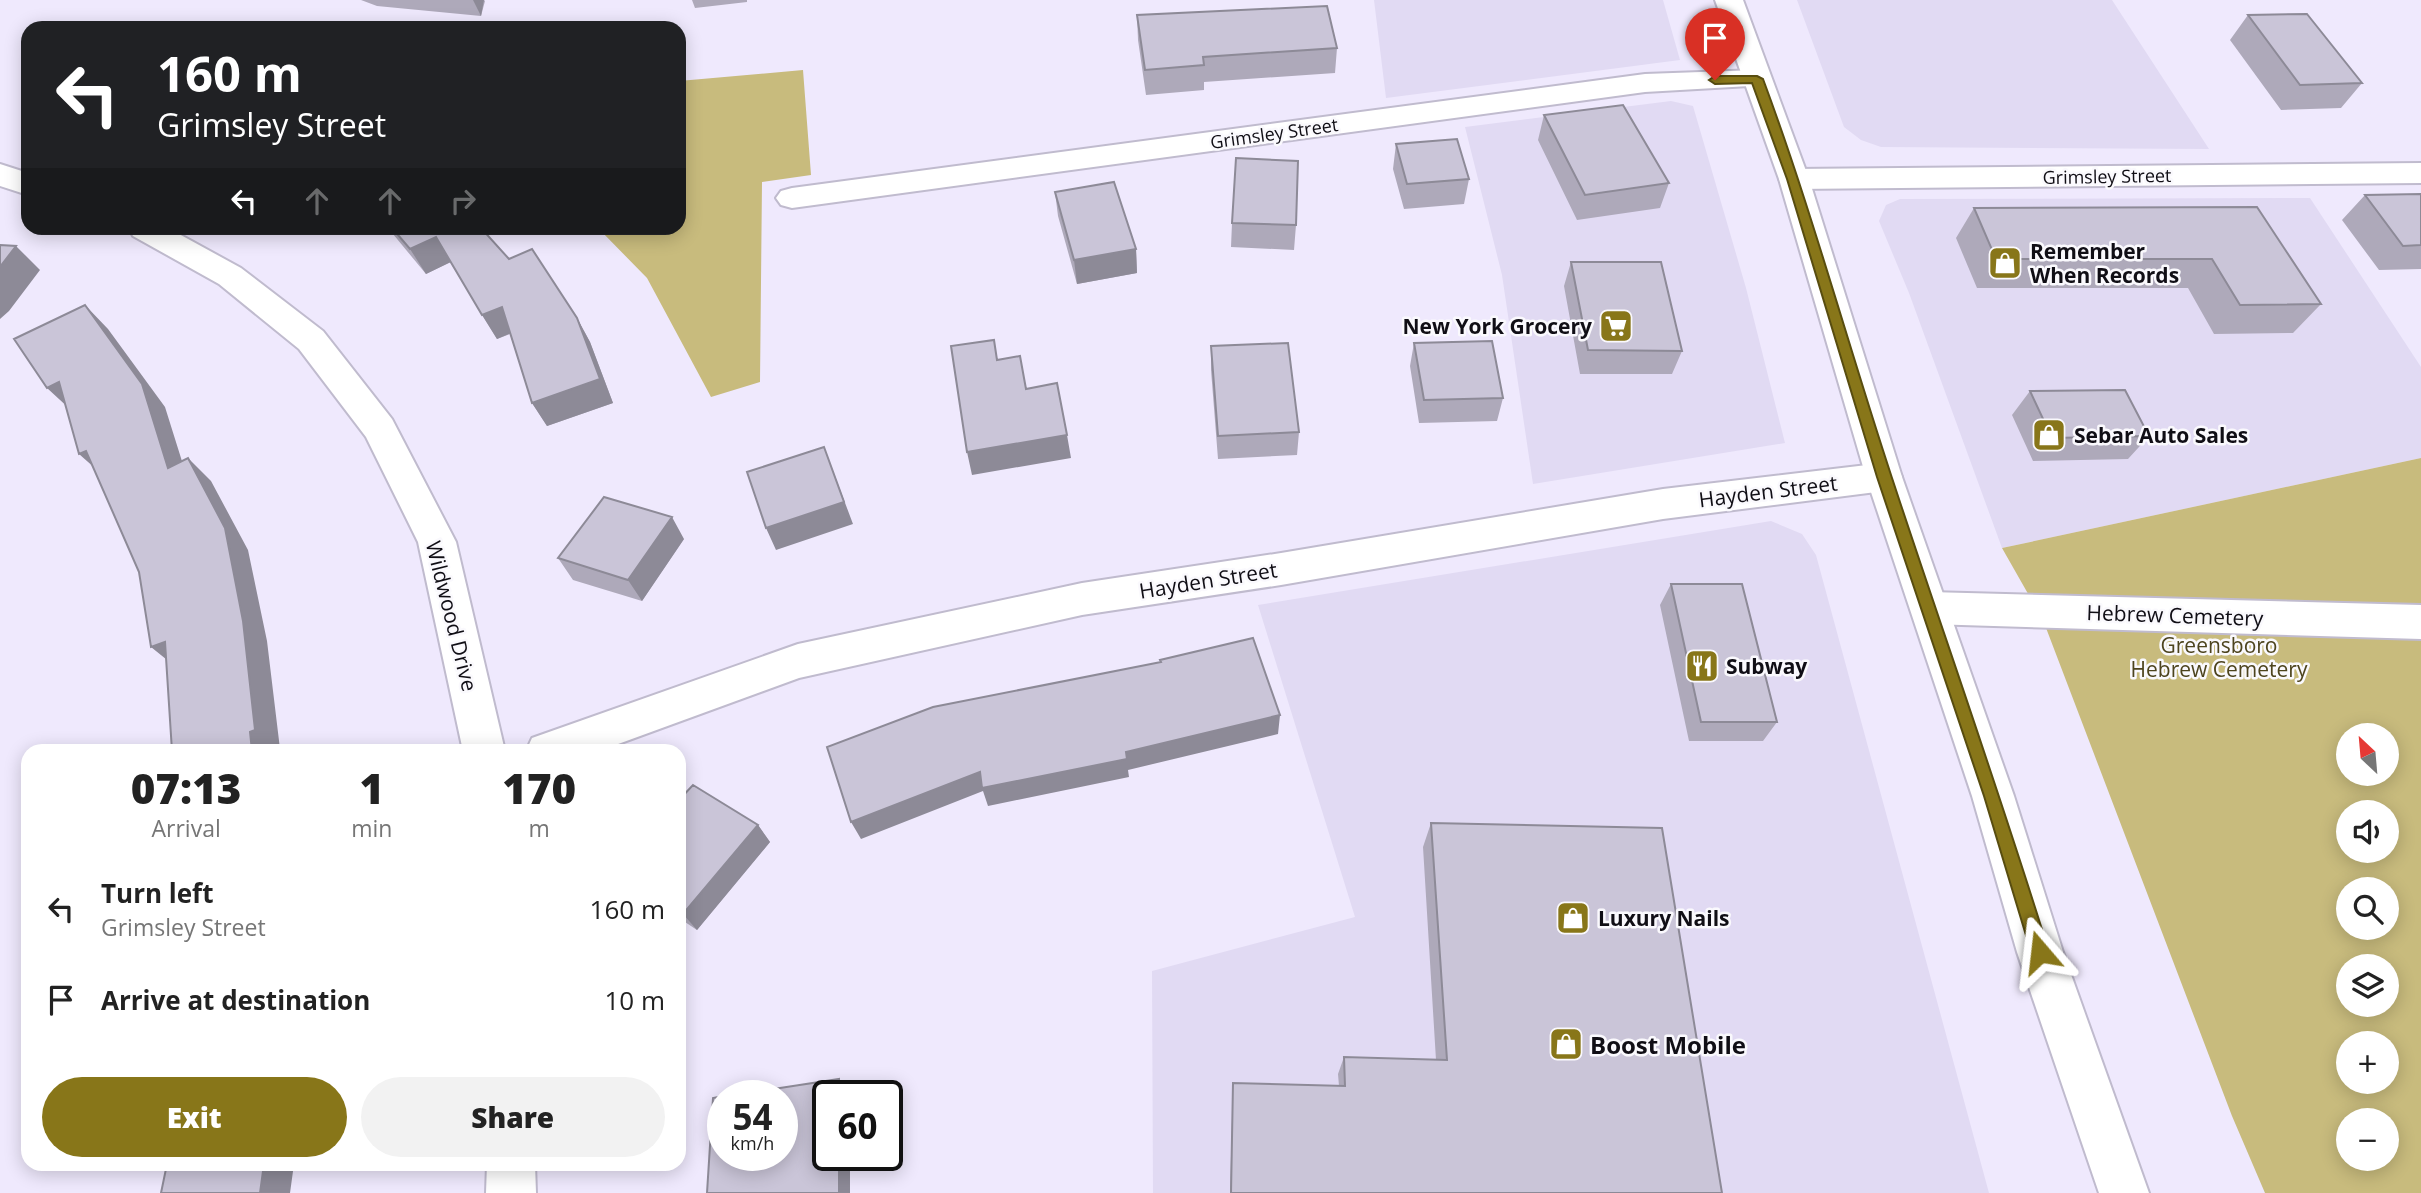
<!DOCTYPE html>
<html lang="en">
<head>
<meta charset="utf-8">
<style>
  :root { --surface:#fff; --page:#f2f2f2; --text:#222; --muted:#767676; --accent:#887619 }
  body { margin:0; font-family:"Open Sans",sans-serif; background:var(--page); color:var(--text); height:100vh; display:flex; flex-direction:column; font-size:26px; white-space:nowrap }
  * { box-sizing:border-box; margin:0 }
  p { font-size:23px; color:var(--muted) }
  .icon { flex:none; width:38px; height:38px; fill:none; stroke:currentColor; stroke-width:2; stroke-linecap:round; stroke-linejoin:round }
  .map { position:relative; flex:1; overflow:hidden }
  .side { position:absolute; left:21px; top:744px; width:665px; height:427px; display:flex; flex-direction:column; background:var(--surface); border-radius:21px; box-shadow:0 4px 18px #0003 }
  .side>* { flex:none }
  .hud { position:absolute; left:21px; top:21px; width:665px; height:214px; border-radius:21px; box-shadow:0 4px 18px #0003; background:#202124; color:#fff; overflow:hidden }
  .needle { width:46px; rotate:334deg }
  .fabs { position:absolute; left:2336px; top:723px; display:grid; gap:14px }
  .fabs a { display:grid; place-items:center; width:63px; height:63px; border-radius:50%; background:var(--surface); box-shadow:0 4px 18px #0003; font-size:35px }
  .speed { position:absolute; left:707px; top:1080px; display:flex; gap:14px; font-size:35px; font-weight:700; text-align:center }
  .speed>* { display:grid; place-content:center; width:91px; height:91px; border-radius:50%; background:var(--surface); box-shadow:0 4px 18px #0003; line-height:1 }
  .speed small { font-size:18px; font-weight:400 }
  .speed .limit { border:4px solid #111; border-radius:10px; background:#fff; color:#111 }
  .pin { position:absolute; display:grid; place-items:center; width:60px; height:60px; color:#fff; margin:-72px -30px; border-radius:50% 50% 50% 0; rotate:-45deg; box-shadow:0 0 7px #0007 }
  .pin .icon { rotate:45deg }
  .me { position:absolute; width:77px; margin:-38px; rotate:343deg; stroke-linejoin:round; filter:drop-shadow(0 0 5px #0008) }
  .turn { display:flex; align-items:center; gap:24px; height:147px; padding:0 21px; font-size:32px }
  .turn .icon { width:91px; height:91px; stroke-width:2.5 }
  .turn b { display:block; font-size:49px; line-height:60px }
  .lanes { display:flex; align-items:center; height:66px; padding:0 21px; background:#0003; justify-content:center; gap:35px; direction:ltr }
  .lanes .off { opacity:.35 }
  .eta { display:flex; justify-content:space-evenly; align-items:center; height:119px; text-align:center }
  .eta b { font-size:42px; font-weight:800; line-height:49px }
  .button { display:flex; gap:14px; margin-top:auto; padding:14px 21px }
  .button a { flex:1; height:80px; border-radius:42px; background:var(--accent); color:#fff; font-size:28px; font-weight:800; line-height:80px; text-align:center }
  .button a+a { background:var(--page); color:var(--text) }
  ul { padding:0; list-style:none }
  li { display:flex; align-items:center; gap:21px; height:91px; padding:0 21px }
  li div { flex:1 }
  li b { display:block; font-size:26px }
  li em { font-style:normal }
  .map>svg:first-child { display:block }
  .built { fill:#e1daf3 }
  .green { fill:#c8bb7d; fill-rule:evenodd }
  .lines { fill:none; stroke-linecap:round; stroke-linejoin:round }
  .minor-casing { stroke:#c0bbce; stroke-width:4 }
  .major-casing { stroke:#c0bbce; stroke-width:4 }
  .minor { fill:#fff; fill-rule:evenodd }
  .major { fill:#fff; fill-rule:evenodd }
  .wall { fill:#aea9ba }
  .shaded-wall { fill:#8d8a97 }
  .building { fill:#cac5d8; stroke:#8d8a97; stroke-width:2 }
  .route { fill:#887619; stroke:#584d10; stroke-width:2 }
  .labels { text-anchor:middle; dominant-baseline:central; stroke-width:5; stroke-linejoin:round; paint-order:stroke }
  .far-street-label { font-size:18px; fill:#100e15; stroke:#faf9fd }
  .poi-label { font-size:21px; font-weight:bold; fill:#100e15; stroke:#faf9fd; text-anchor:start }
  .street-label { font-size:21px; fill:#100e15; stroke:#faf9fd }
  .park-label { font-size:21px; fill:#4d441e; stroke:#faf9fd }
  .near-poi-label { font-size:24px; font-weight:bold; fill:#100e15; stroke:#faf9fd; text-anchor:start }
</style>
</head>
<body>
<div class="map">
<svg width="2421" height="1193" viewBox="0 0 2421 1193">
  <rect width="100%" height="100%" fill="#efe9fd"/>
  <path class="built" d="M1374,0h289l17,60 -294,38z
    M1797,0h315l97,149 -328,-2 -20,-7 -17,-13z
    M1671,101l22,5 53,182 39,155 -252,41 -31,-209 -37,-148z
    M2310,198l111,169v91l-419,90 -93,-255 -30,-72 7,-16 14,-6z
    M1771,521l31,13 14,21 173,638h-836l-1,-222 203,-54 -97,-312z"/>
  <path class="green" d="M803,70l8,105 -49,7 -2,200 -49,15 -64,-119 -49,-50h81v-147z
    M2421,458v735h-156l-33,-77 -189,-496 -41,-72zM2348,735h39v39h-39zM2348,812h39v38h-39zM2348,889h39v39h-39zM2348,966h39v38h-39zM2348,1043h39v39h-39zM2348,1120h39v38h-39z"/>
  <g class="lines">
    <defs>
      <path id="minor" d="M1757,70l10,3 4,6 -4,6 -122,7 -853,116 -11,-3 -5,-7 5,-7 11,-3 853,-114z
        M2421,163v20l-627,6 -11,-3 -4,-7 4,-7 11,-3z
        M0,164l28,9v22l-28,-9z
        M129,228h39l73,40 82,63 69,88 64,123 49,209h-42l-45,-209 -52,-105 -67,-88 -80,-65 -86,-48z
        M1884,463l13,4 5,10 -5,10 -13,4 -221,28 -382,66 -199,30 -283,63 -200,73h-73l6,-13 266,-94 284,-61 199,-30 382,-64z
        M1929,592l492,13v34l-492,-15 -14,-4 -5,-12 5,-12z
        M487,1164h48l1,29h-50z"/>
      <path id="major" d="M1715,0h28l66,179 93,298 112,319 49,156 86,241h-50l-82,-241 -45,-156 -106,-319 -87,-298z"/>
    </defs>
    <use href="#minor" class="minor-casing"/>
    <use href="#major" class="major-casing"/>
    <use href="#minor" class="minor"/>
    <use href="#major" class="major"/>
  </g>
  <path class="wall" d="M361,0h123l1,1 -4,15 -104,-10z
    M692,0h55v2l-52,6z
    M1137,15l200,33 -2,25 -131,9v8l-58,5 -8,-55z
    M2248,15l114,68 -21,25 -60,2 -51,-70z
    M1544,115l125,68 -9,25 -83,12 -39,-80z
    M1396,144l73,35 -5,25 -60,5 -11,-40z
    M1055,192l81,57 1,24 -60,11 -19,-68z
    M2421,194v75l-42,1 -37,-50 23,-25z
    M2257,207l64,97 -28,29 -79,1 -26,-46h-211l-21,-50 18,-30z
    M1232,223l64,2 -2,25 -63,-3z
    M388,228h93l28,31 68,59 13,24 23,61 -66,23 -15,-23 -22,-69 -13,5 -47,-77 -24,12z
    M1571,262l111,89 -10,23h-92l-16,-88z
    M1414,343l89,55 -6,23 -78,2 -9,-57z
    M1211,346l88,86 -2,23 -79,4 -7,-89z
    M2030,391l119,45 -21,23 -95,2 -21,-46z
    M684,539l-42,62 -69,-21 -15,-22z
    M1671,584l106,138 -14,19h-74l-29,-136z
    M679,800l79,25 12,17 -73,88 -18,-12z
    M1431,823l291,370h-492l3,-110 106,3 -1,-12 6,-17 92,3 -13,-213z"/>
  <path class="shaded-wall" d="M473,0h11l-3,16z
    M436,237l15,25 -25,12 -16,-25z
    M16,246l24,24 -31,41 -9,8v-52z
    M1136,249l1,24 -60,11 -3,-24z
    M85,305l23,24 57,78 26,83 -23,-22z
    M502,307l14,24 -19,8 -15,-24z
    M577,318l13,24 23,61 -66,23 -15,-23z
    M59,382l13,29 -25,-23z
    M1067,435l4,23 -99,17 -5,-23z
    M824,447l29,77 -77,26 -10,-22z
    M86,451l19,26 -26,-23z
    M188,458l23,23 37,69 19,91 13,108 -5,2h-23z
    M672,517l12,22 -42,62 -14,-21z
    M165,642l12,26 -26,-21z
    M1280,715l-2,19 -150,36 1,7 -141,29 -5,-15 -122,48 -10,-17 129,-50 146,-20z
    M758,825l12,17 -73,88 -14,-16z
    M839,1079l11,11v6h-11z
    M839,1155h11v38h-11z
    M264,1164h30l-4,29h-30z"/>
  <path class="building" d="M1327,6l10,42 -134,9 1,8 -59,5 -8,-55z
    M2307,14l55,69 -62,2 -52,-70z
    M1623,105l46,78 -84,12 -41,-80z
    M1457,139l12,40 -62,5 -11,-40z
    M1236,158l62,3 -2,64 -64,-2z
    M1114,182l22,67 -62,11 -19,-68z
    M2421,194v51l-18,1 -38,-51z
    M2257,207l64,97 -81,1 -28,-46h-216l-22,-51z
    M392,228h89l28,31 23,-10 45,69 23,61 -68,24 -30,-96 -20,8 -46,-78 -26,12z
    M0,245l16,1 -16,21z
    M1571,262h90l21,89 -94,-1z
    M85,305l57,79 26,84 20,-10 37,70 18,93 12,109 -5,2 2,19h-80l-7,-109 -14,5 -12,-75 -53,-121 -7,3 -20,-72 -12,6 -33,-49z
    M994,340l3,20 23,-4 6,33 31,-6 10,52 -100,17 -16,-106z
    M1492,341l11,57 -79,2 -10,-57z
    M1288,343l11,89 -81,4 -7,-90z
    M2125,390l24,46 -97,2 -22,-47z
    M824,447l20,55 -78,26 -19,-56z
    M604,497l68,20 -44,63 -70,-22z
    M1671,584h71l35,138h-76z
    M1253,638l27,77 -154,37 1,7 -145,29 -2,-16 -129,50 -24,-75 106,-40 228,-45 -1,-2z
    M693,785l65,40 -75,89 -4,-2v-112z
    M1431,823l231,5 60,365h-491l2,-110 112,3 -1,-29 103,3z
    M839,1079v17h-11v59h11v38h-132l6,-95 10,-2v59h59v-59h-54z
    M167,1164h97l-4,29h-99z"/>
  <path class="route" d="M1757,76l6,3c49,132 85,266 129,399 52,158 108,315 157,474l-2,6 -7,3 -7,-3 -2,-6 -47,-156 -107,-319 -90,-298 -35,-96 -37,1 -6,-4 6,-4z"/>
  <defs>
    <symbol id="shop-square" viewBox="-11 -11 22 22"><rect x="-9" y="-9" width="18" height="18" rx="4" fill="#887619" stroke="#faf9fd"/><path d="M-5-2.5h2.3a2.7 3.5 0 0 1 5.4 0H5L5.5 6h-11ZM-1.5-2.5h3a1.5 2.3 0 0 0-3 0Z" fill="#fff"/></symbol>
    <symbol id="supermarket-square" viewBox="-11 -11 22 22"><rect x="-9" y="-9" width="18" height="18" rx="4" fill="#887619" stroke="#faf9fd"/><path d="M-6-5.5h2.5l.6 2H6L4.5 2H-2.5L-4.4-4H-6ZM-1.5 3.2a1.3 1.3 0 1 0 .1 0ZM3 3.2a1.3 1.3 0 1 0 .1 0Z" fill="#fff"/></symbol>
    <symbol id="restaurant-square" viewBox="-11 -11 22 22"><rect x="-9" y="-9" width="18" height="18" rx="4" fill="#887619" stroke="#faf9fd"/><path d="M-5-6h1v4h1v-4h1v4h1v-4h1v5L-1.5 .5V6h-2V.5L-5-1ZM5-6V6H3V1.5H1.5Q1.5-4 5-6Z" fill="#fff"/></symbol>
  </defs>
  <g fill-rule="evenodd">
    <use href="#shop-square" x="1986" y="244" width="38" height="38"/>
    <use href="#supermarket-square" x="1597" y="307" width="38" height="38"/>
    <use href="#shop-square" x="2030" y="416" width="38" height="38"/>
    <use href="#restaurant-square" x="1683" y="647" width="38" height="38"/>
    <use href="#shop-square" x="1554" y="899" width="38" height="38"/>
    <use href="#shop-square" x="1547" y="1025" width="38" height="38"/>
  </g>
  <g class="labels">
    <g class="far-street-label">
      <text transform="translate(1274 133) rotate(-8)">Grimsley Street</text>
      <text transform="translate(2107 176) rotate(-1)">Grimsley Street</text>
    </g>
    <g class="poi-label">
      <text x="2030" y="251">Remember<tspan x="2030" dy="24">When Records</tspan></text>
      <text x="1592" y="326" text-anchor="end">New York Grocery</text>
      <text x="2074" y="435">Sebar Auto Sales</text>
      <text x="1726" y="666">Subway</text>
      <text x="1598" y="918">Luxury Nails</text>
    </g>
    <g class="street-label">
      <text transform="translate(1768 491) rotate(-7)">Hayden Street</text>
      <text transform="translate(1208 580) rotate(-9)">Hayden Street</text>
      <text transform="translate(2175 615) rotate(2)">Hebrew Cemetery</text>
      <text transform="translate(452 616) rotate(76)">Wildwood Drive</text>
    </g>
    <g class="park-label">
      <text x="2219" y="645">Greensboro<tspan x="2219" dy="24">Hebrew Cemetery</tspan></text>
    </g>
    <g class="near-poi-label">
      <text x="1590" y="1044">Boost Mobile</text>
    </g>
  </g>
</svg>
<div class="fabs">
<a><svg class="needle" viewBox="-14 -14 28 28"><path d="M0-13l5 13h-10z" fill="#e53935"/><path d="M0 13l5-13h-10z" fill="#767676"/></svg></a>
<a><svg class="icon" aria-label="sound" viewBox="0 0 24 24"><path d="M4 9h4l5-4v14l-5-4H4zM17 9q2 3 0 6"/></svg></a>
<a><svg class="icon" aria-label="search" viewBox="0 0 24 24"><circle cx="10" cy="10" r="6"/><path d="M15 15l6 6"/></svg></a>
<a><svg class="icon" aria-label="layers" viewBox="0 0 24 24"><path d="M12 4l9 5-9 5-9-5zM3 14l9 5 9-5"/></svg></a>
<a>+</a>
<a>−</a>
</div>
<div class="speed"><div>54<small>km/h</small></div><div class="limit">60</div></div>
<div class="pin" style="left:1715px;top:80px;background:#d93025"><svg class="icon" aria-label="arrive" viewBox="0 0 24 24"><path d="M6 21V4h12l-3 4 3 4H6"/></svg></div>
<svg class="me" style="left:2040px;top:952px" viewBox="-20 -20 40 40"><path d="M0-17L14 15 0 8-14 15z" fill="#887619" stroke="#fff" stroke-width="4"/></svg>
<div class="hud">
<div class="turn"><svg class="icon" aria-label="left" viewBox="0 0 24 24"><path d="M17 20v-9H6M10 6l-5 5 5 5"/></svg><div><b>160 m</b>Grimsley Street</div></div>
<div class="lanes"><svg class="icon" aria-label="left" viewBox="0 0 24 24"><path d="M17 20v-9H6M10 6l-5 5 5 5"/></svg><svg class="icon off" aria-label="ahead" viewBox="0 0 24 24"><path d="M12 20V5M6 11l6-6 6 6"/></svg><svg class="icon off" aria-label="ahead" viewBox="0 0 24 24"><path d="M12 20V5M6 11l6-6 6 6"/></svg><svg class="icon off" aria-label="right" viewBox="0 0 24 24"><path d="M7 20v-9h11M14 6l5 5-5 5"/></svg></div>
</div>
<section class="side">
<div class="eta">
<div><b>07:13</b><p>Arrival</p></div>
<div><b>1</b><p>min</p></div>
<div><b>170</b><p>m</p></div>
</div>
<ul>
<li><svg class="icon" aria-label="left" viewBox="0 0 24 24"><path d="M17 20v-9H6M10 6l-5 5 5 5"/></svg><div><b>Turn left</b><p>Grimsley Street</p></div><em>160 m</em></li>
<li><svg class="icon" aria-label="arrive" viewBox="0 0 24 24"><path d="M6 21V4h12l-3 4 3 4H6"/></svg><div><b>Arrive at destination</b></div><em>10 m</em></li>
</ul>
<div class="button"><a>Exit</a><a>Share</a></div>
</section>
</div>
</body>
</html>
